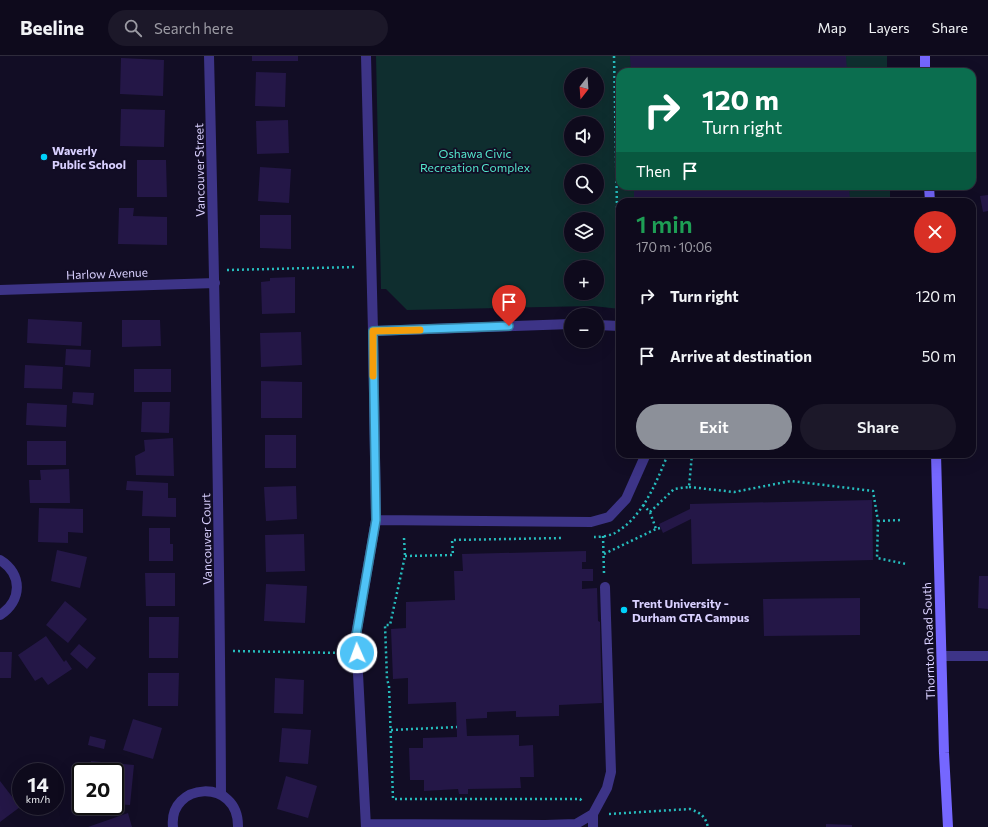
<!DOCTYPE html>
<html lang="en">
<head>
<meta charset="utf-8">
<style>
  :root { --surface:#0e0a1c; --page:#1c1829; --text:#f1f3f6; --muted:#9b9aa3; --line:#2e2b3b; --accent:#8c9099 }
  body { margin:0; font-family:Commissioner,sans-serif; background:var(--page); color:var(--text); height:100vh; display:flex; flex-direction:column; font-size:15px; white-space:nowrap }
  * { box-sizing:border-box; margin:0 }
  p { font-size:13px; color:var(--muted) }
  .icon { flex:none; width:22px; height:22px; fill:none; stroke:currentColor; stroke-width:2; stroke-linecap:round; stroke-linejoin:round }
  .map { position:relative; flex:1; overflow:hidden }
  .details { position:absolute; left:616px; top:142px; width:360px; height:260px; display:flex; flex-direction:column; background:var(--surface); border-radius:12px; box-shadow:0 4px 16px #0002,0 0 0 1px var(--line) }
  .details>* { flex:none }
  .banner { position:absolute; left:616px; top:12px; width:360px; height:122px; border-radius:12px; box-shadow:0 4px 16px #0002,0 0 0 1px var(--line); background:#0b6e4f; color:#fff; overflow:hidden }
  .needle { width:26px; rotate:197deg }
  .tools { position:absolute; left:564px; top:12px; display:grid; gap:8px }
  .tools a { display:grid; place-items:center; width:40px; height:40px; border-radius:50%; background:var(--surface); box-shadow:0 4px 16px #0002,0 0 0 1px var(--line); font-size:20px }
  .speed { position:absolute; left:12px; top:707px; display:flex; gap:8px; font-size:20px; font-weight:700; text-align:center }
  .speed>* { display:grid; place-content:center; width:52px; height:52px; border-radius:50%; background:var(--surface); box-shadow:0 4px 16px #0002,0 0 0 1px var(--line); line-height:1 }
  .speed small { font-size:10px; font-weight:400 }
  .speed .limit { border:2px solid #111; border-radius:6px; background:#fff; color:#111 }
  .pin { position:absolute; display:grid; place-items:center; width:34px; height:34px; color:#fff; margin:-41px -17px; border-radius:50% 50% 50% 0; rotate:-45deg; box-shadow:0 0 4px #0007 }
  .pin .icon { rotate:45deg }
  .me { position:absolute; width:44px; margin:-22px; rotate:358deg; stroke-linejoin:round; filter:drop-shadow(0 0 3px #0008) }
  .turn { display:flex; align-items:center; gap:14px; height:84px; padding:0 20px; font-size:18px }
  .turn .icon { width:52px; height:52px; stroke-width:2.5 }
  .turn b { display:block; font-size:28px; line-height:34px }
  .then { display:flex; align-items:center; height:38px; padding:0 20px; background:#0003; gap:8px; font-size:15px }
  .round { display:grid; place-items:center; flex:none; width:42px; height:42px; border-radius:21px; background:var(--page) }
  .head { display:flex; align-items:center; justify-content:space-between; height:68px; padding:0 20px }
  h1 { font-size:24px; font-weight:600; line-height:30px; color:#1e9e55 }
  .action { display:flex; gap:8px; margin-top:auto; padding:8px 20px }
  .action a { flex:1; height:46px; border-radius:24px; background:var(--accent); color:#fff; font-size:16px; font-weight:600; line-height:46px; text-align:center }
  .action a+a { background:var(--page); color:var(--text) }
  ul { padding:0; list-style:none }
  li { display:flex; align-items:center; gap:12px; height:60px; padding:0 20px }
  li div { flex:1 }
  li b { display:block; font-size:15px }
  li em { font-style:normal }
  header { display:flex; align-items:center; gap:24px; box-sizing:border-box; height:56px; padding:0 20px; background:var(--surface); border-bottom:1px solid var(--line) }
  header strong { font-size:19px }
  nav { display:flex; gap:22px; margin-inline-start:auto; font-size:14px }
  .search { width:280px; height:36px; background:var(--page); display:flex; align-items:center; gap:10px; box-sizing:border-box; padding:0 14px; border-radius:22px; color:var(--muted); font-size:15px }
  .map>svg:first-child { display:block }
  .green { fill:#0f2e2f; fill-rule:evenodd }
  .building { fill:#241747 }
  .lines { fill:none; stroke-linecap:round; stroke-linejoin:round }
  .path { stroke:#26bcbd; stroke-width:2.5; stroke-dasharray:2 3; stroke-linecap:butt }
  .service { stroke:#3d3487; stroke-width:10 }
  .minor { stroke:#3d3487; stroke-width:10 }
  .secondary { stroke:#7567ff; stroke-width:10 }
  .route-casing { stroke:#337fa1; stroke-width:10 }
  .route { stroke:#4fc3f7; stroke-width:7 }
  .slow { stroke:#f59e0b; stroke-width:7 }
  .poi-dot { fill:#00d1fb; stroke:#120d25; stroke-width:1.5 }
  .labels { text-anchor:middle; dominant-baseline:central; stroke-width:3.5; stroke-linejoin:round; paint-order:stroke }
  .poi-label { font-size:12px; font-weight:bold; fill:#d9d0ff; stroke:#120d25; text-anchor:start }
  .park-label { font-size:12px; fill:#54e7cc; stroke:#120d25 }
  .street-label { font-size:12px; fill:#d9d0ff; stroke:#120d25 }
</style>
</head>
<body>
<header>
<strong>Beeline</strong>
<div class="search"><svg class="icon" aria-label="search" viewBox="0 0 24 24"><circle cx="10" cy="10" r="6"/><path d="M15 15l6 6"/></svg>Search here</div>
<nav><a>Map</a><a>Layers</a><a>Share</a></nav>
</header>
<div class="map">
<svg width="988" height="771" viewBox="0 0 988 771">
  <rect width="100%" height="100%" fill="#120d25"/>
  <path class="green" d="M376,0h511v16h-267v114h270v16h-270v107l-27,-3 -186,4 -21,-21h-5zM571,19h26v26h-26zM571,67h26v26h-26zM571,115h26v26h-26zM571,163h26v26h-26zM571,211h26v26h-26z"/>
  <path class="building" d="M252,0h46v5h-46z
    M630,0h216l1,16h-216z
    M121,2l43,2 -1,36 -43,-2z
    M256,16l30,1 -1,34 -30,-1z
    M121,53l44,1 -1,37 -44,-1z
    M288,64l1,33 -32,1 -1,-33z
    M137,104h29l1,37h-30z
    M260,111l31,2 -2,34 -31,-2z
    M634,130h215l1,16h-216z
    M988,139v16l-5,1 -3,-16z
    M119,152h15l-1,8 34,1v28l-49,-1z
    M260,159h31v34l-31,-1z
    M295,221v36l-33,1 -1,-32 9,-1v-3z
    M28,263l54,3 -1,24 -54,-3z
    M122,264h38l1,26 -39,1z
    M301,276l1,33 -41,2 -1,-34z
    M66,293l25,1 -1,17 -25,-2z
    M25,309l38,2 -1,22 -38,-1z
    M134,313h37v23h-37z
    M261,325l41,1v36h-41z
    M73,336l21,1 -1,12 -21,-2z
    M142,346h28l-1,31 -28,-1z
    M27,347l40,2 -1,22 -40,-2z
    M265,379h31v33h-31z
    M173,382l1,38 -38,-1 -1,-19 10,-5 -1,-11z
    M27,385h39v24h-39z
    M69,413l1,34h-40l-1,-23h12l-1,-10z
    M127,425l41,2v15h8v19l-34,-1 1,-25 -17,-1z
    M296,430l1,33 -31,2 -2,-34z
    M872,444l1,60 -181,4 -1,-45 -28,14 -4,-9 31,-15v-5z
    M39,452l44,1v24l-15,-1v11l-30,-1z
    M149,472h21v16h3v17h-24z
    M304,478l1,37 -39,1 -1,-37z
    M57,494l30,7 -7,31 -29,-7z
    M586,495v11h-4v7h11v12h-11v8l15,-1 1,33 2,1 2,81 -43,2v11l-43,1v-6l-29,1v6l-21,1 1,17 52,-1v11l14,-1 1,32h-14l1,11 -53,1v5h-9l-1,-5 -34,2v-11h-14l-1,-32h14v-10l34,-1 -1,-35 -48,2v-26l-15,1 -2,-50 15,-1v-26l49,-2 -1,-29h9l-1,-17z
    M145,517h30v33h-29z
    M979,520h9v33l-10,-1z
    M266,528l41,2 -2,37 -41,-2z
    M860,542v37l-96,1 -1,-37z
    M65,545l22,18 -19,24 -22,-18z
    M149,561h30l-1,41h-29z
    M46,580l18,26 2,-2 6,9 -24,16 -6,-8 -7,4 -17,-26z
    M79,588l17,14 -9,11 -17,-15z
    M0,596h12l-1,26h-11z
    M148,617h31l-1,33h-30z
    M275,622l29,2 -1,34 -29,-1z
    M133,663l29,9 -9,31 -30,-9z
    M282,672l29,2 -3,34 -29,-2z
    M90,680l16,4 -2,9 -16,-4z
    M91,705l43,4 -4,40 -15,-1v-32h-25z
    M286,720l31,10 -9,32 -31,-9z
    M0,725l20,26 -20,15z
    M128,757l4,14h-44z
    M826,768l26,1v2h-26z"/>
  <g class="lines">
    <path class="path" d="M614,0l5,255
      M227,214l129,-3
      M579,256h11
      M689,431l45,5 57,-11 82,10 5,30 -1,37 29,6
      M643,449l7,7 6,17 4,-1
      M650,456l24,-23 15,-2 3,-33
      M878,465l24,-1
      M603,480l1,37
      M594,481c6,0 15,-1 21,-4 28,-16 41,-50 53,-79
      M404,482l1,18 -15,69h-5l2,54 2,7 4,113h187l3,3
      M604,498l52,-25
      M405,500l48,-1 -1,-15 111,-2
      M233,595l109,2
      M391,674l66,-3
      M609,758l81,-5c11,4 15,7 18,18"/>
    <path class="service" d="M366,0l7,275 3,189 -20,115 10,192
      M597,269l23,1
      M373,275l198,-7
      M376,464l215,2 18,-5 17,-18 20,-45
      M366,768l179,1 31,-1 17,-10
      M593,771v-13l14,-26 4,-16 -6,-185"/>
    <path class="minor" d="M209,0c6,246 11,493 12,739
      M0,234l215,-7
      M0,504c23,14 22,41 0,55
      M942,600h46
      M173,771c-5,-45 66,-50 65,0"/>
    <path class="secondary" d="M925,0v16
      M929,130l1,16
      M936,398l8,299 4,74"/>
  </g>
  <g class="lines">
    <defs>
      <path id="route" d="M357,597l-1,-17 20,-116 -3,-189 136,-5"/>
    </defs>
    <use href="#route" class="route-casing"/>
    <use href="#route" class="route"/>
    <path class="slow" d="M373,320v-45l47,-1"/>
  </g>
  <g class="poi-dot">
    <circle cx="44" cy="101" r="4"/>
    <circle cx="624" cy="554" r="4"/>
  </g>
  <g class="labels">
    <g class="poi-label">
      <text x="52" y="94">Waverly<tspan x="52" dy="14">Public School</tspan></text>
      <text x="632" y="547">Trent University -<tspan x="632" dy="14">Durham GTA Campus</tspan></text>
    </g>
    <g class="park-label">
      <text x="475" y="97">Oshawa Civic<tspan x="475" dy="14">Recreation Complex</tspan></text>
    </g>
    <g class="street-label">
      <text transform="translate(199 114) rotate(-91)">Vancouver Street</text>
      <text transform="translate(107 217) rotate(-2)">Harlow Avenue</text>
      <text transform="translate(206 483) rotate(-91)">Vancouver Court</text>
      <text transform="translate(928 585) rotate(-92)">Thornton Road South</text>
    </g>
  </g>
</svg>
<div class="tools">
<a><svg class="needle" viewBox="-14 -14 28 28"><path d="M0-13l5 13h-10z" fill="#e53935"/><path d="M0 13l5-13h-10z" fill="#9b9aa3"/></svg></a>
<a><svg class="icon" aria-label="sound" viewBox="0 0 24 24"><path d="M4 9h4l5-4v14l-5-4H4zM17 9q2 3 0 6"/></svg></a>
<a><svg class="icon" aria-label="search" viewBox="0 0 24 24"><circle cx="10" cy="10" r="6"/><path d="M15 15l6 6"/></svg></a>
<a><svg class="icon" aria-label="layers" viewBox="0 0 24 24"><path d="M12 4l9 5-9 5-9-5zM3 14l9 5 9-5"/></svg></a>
<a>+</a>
<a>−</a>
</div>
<div class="speed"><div>14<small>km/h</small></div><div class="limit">20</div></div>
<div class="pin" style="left:509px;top:270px;background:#d93025"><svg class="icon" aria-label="arrive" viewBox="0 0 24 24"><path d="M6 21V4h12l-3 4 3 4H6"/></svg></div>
<svg class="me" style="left:357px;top:597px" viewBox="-20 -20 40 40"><circle r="17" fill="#4fc3f7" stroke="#fff" stroke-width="3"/><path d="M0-11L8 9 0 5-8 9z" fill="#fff"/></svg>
<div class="banner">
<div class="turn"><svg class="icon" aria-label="right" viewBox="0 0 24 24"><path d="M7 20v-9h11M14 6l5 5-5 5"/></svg><div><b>120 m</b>Turn right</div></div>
<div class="then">Then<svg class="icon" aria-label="arrive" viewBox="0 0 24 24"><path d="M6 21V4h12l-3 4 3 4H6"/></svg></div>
</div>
<section class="details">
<div class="head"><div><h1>1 min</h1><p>170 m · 10:06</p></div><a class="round" style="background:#d93025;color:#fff"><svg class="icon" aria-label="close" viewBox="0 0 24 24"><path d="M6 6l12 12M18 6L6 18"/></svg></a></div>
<ul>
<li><svg class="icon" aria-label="right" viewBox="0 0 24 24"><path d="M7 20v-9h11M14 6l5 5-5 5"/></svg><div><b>Turn right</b></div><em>120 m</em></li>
<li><svg class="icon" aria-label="arrive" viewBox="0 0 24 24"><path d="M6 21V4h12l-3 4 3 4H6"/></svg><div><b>Arrive at destination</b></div><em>50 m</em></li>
</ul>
<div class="action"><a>Exit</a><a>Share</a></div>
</section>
</div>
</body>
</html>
